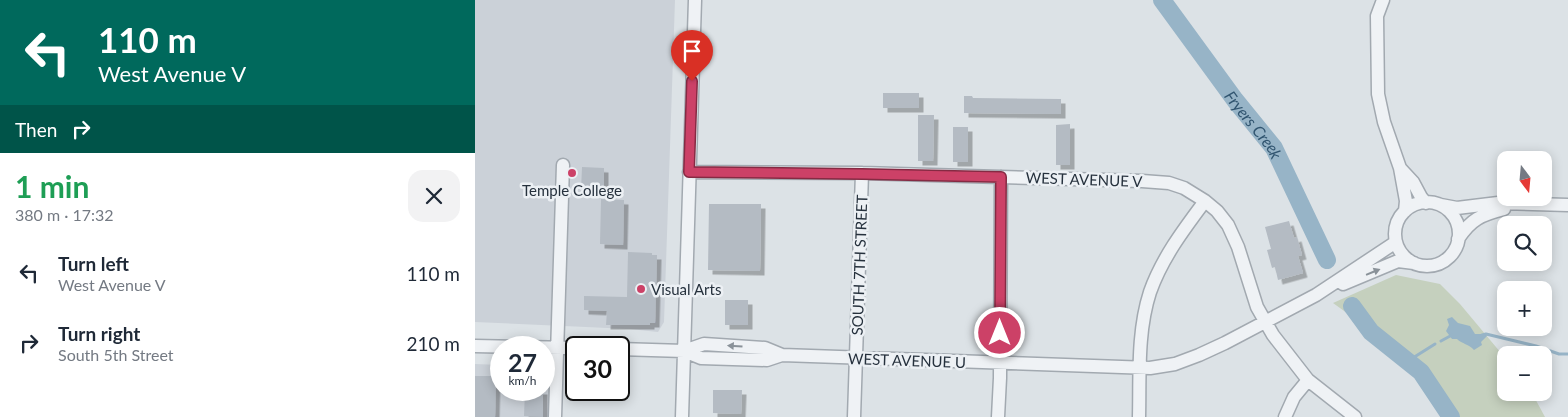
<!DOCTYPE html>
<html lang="en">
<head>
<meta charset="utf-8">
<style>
  :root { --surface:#fff; --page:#f2f2f3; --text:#1f2937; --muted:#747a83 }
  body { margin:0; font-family:Lato,sans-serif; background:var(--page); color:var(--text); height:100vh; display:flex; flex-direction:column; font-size:19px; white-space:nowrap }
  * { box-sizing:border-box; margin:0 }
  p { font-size:16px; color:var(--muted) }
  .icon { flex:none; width:28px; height:28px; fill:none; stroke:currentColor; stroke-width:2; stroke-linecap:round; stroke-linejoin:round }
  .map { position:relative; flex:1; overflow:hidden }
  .side { display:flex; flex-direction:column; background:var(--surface); width:475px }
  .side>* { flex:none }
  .guide { background:#00695c; color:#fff; overflow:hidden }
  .needle { width:32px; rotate:164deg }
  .buttons { position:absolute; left:1022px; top:151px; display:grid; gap:10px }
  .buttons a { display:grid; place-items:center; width:55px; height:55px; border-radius:10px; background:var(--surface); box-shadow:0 2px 12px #0003; font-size:25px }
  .speed { position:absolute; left:15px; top:336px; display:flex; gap:10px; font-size:25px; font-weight:700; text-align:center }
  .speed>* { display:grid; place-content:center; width:65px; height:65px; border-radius:50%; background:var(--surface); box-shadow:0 2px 12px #0003; line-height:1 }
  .speed small { font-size:12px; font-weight:400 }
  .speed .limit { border:2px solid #111; border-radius:8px; background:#fff; color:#111 }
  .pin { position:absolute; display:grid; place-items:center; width:42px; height:42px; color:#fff; margin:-51px -21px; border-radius:50% 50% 50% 0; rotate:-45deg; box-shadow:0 0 5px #0007 }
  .pin .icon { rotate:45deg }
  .me { position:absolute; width:55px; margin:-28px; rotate:0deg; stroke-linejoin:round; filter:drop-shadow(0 0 4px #0008) }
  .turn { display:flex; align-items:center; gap:18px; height:105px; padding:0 15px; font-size:22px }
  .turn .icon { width:65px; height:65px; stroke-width:2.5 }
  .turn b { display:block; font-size:35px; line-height:42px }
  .then { display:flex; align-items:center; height:48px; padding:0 15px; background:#0003; gap:10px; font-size:19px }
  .round { display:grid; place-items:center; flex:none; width:52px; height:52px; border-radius:15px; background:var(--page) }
  .head { display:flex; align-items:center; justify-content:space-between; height:85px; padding:0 15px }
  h1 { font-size:30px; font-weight:700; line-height:38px; color:#1e9e55 }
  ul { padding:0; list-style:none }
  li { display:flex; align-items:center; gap:15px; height:70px; padding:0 15px }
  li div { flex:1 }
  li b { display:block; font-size:19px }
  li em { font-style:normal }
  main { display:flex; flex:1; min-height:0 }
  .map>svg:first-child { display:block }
  .built { fill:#cbd1d8 }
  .green { fill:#c5d0be }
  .water { fill:#97b4c7 }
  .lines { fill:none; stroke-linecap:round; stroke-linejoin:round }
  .stream { stroke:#97b4c7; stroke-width:3 }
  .river { stroke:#97b4c7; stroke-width:18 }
  .building { fill:#b4bbc3; filter:url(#shadow) }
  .minor-casing { stroke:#a2a9b0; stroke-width:15 }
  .minor { stroke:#eff2f5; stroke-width:12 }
  .oneway { fill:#8a9299 }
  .route-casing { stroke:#852a43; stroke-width:12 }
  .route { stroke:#cc4167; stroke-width:9 }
  .poi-dot { fill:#cc4167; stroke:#ecf0f4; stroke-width:2 }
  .labels { text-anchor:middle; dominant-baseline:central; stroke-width:5; stroke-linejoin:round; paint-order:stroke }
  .street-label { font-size:15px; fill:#26313d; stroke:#ecf0f4 }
  .poi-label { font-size:15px; fill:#26313d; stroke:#ecf0f4 }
  .water-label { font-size:16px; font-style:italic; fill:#315570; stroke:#ecf0f4 }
</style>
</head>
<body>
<main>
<section class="side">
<div class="guide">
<div class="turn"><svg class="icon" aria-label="left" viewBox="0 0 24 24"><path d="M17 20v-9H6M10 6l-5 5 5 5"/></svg><div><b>110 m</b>West Avenue V</div></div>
<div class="then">Then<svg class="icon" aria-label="right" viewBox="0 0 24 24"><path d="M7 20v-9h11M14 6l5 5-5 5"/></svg></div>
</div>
<div class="head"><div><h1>1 min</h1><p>380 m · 17:32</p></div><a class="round"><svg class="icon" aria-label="close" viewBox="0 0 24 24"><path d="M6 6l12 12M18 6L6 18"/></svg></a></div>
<ul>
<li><svg class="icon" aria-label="left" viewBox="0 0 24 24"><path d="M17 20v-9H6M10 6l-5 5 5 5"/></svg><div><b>Turn left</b><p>West Avenue V</p></div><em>110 m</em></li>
<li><svg class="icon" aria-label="right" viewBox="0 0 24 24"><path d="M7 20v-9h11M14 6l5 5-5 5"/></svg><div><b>Turn right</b><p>South 5th Street</p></div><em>210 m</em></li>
</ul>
</section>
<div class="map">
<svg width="1093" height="417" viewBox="0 0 1093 417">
  <defs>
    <filter id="shadow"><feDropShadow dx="4.5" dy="4.5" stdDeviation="0" flood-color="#0004"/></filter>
  </defs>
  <rect width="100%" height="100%" fill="#dce2e6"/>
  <path class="built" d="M0,0h200l-11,322 -6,10 -28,-3 -155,-7z
    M0,364l26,1v25h43v-23l7,1v49h-76z"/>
  <path class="green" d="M921,275l44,9 20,20 46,55v33l26,1 13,24h-92l-30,-47 -22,-18 -68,-49z"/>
  <path class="water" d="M977,317l6,6 12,3 5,8h11l1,2 -6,6 1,3 -8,5c-5,-6 -12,-6 -17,-11h-5l-6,-8 3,-6 -2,-6z"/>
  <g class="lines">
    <path class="stream" d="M1007,335l4,-1 50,12 23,8h9
      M966,341l11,-6
      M933,361l27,-17"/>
    <g class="river">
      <path id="s1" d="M687,0l73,100 39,48 53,112"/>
      <path d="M877,306l19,26 50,40 30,45"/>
    </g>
  </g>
  <path class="building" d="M408,93h36v15h-36z
    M489,96h8l1,2 88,1v15l-97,-1z
    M443,115h16l-1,46h-15z
    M595,124v41h-14v-40z
    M478,127h15v35h-15z
    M107,167l22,1v23l-23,-1z
    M126,199l23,1 -1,45 -23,-1z
    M234,204h52l-1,67 -52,-1z
    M814,221l5,17 3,-1 5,18 -4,1 5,17 -25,7 -3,-13 -3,1 -5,-18 4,-1 -6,-22z
    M153,252l24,1v2h5l-2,68h-5v2h-44l1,-14 -23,-1v-14l43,1z
    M250,300h23v25h-23z
    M0,376h21l-1,41h-20z
    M50,390h18v27l-19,-1z
    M238,390h29l-1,24 -28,-1z"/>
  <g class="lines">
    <defs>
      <path id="minor" d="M908,0l-6,16 1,78 6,28 16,46 6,33 -1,10
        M925,168l13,14 8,15 5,6
        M214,172l173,1 280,8 27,2 15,5 21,13 12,10 11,14 10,22 19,60 16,28 35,45 47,37
        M920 234a32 32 0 1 1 64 0a32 32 0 1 1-64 0Z
        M966,205l16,3 41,-5 70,2
        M983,239c13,-20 23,-24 46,-30
        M868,284l55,-23 16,2
        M0,346l101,2
        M144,349l65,2 20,-7 61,4 17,7 368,13 25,-4 24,-9 26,-12 91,-48 80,-53
        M209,351l17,7 66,2 15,-5
        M80,417l8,-252
        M207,417l13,-417
        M379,417l8,-244
        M523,417l2,-39 1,-201
        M664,417c1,-41 -2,-85 11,-125 12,-34 34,-63 55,-91
        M810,417l9,-20 14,-17"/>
    </defs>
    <use href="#minor" class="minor-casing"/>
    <use href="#minor" class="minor"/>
  </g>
  <defs><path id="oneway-solid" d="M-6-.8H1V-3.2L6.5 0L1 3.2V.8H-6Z" transform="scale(1.25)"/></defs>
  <g class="oneway">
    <use href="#oneway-solid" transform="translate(898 272) rotate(-22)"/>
    <use href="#oneway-solid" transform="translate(260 346) rotate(-176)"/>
  </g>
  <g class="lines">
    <defs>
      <path id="route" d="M217,81l-3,91 173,2 139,3 -1,156"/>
    </defs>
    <use href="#route" class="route-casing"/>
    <use href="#route" class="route"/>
  </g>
  <g class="poi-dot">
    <circle cx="97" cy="173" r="5"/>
    <circle cx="166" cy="289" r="5"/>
  </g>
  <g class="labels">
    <g class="street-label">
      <text transform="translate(609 179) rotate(2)">WEST AVENUE V</text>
      <text transform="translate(384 265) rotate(-88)">SOUTH 7TH STREET</text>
      <text transform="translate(432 360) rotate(2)">WEST AVENUE U</text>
    </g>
    <g class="poi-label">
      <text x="97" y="190">Temple College</text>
      <text x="176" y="289" text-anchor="start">Visual Arts</text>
    </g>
    <g class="water-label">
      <text stroke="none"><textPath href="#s1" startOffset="155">Fryers Creek</textPath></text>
    </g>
  </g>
</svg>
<div class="buttons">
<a><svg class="needle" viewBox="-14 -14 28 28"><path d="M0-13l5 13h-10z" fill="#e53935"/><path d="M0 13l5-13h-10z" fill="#747a83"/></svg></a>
<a><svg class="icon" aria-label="search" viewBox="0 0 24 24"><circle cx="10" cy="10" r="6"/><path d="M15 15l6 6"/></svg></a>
<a>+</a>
<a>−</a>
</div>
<div class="speed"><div>27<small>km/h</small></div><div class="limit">30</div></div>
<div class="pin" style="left:217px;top:81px;background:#d93025"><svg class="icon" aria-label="arrive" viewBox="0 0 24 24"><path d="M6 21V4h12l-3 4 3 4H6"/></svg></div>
<svg class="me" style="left:525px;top:333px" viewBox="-20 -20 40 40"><circle r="17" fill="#cc4167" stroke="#fff" stroke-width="3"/><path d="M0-11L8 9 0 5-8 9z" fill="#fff"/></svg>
</div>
</main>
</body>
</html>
